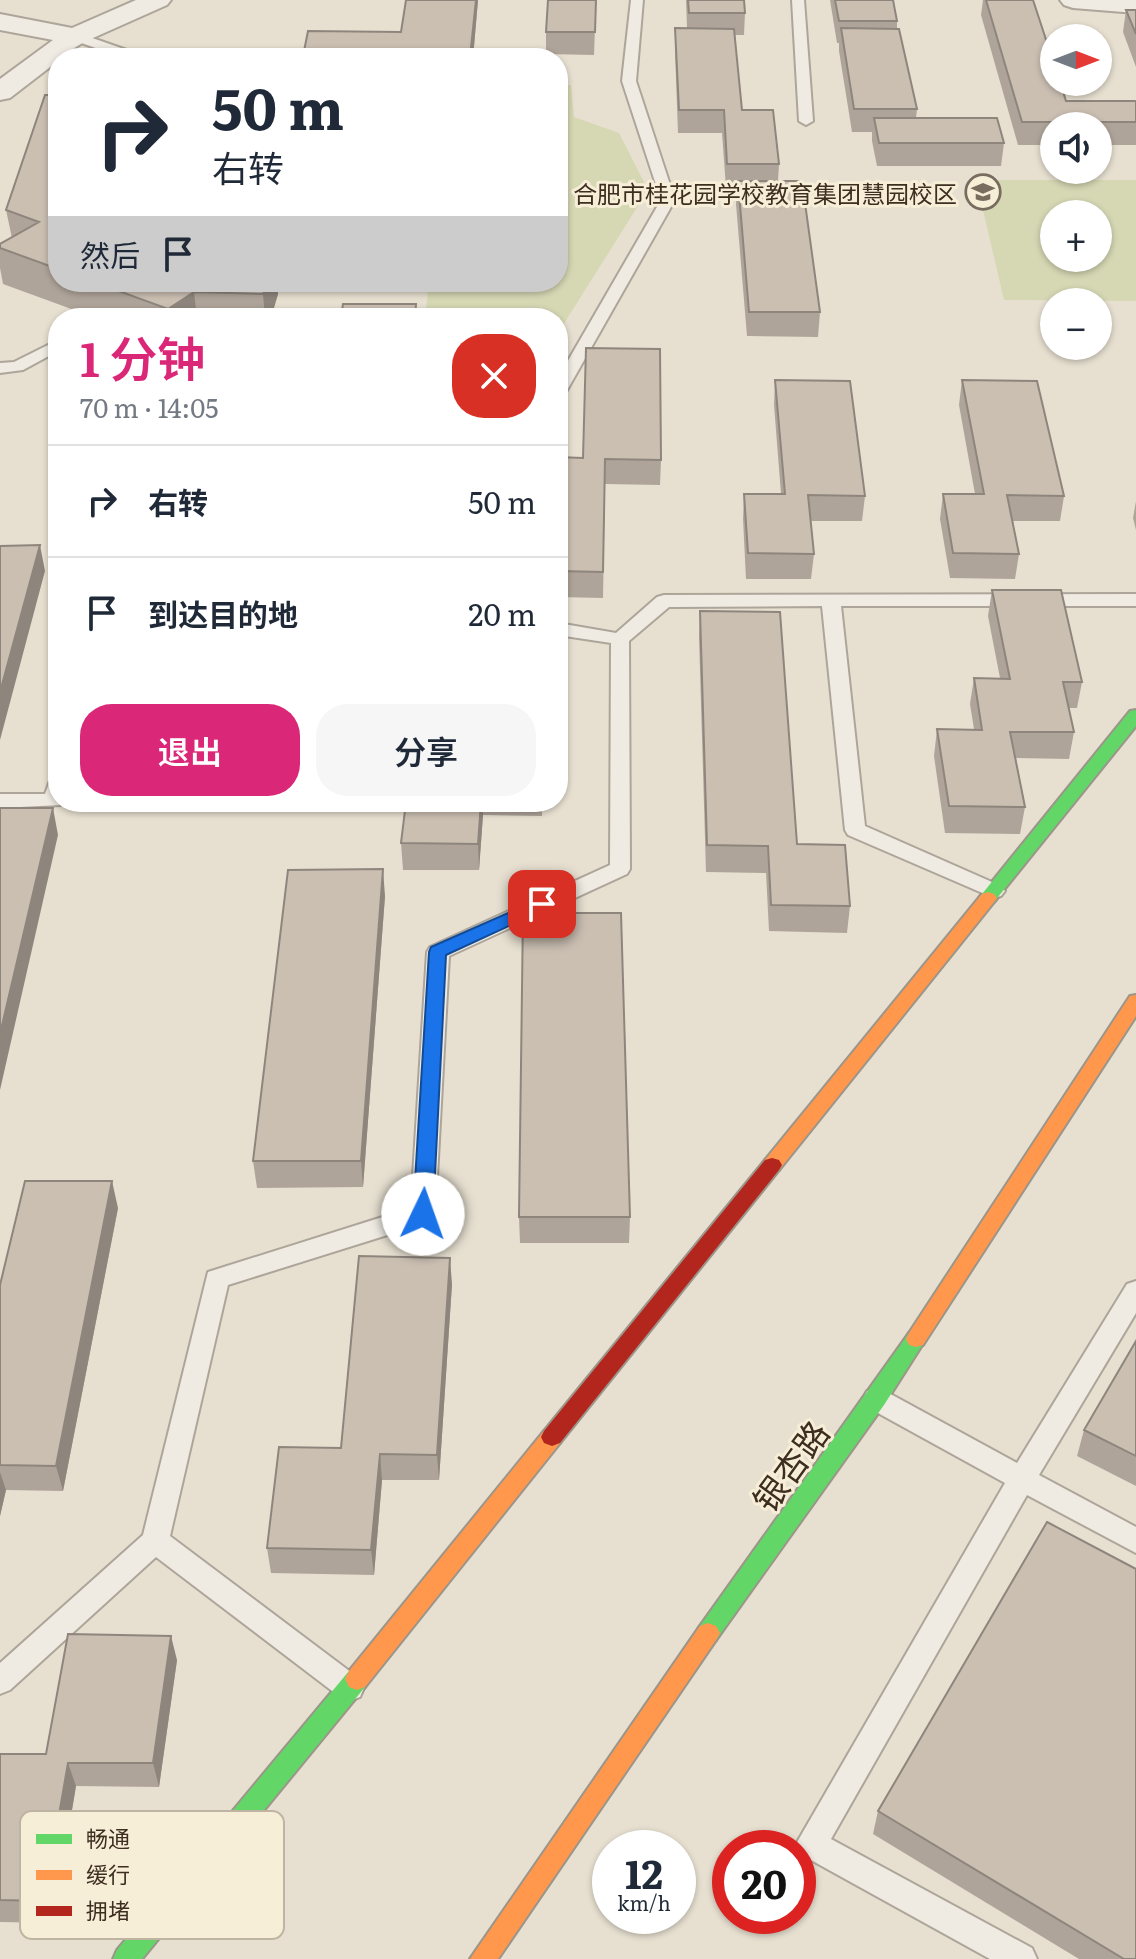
<!DOCTYPE html>
<html lang="zh">
<head>
<meta charset="utf-8">
<style>
  :root { --surface:#fff; --page:#f6f6f7; --text:#1f2937; --muted:#747a83; --line:#e0e1e3; --accent:#db2777 }
  body { margin:0; font-family:Literata,"Noto Sans SC",serif; background:var(--page); color:var(--text); height:100vh; display:flex; flex-direction:column; font-size:30px; white-space:nowrap }
  * { box-sizing:border-box; margin:0 }
  p { font-size:26px; color:var(--muted) }
  .icon { flex:none; width:44px; height:44px; fill:none; stroke:currentColor; stroke-width:2; stroke-linecap:round; stroke-linejoin:round }
  .map { position:relative; flex:1; overflow:hidden }
  .drawer { position:absolute; left:48px; top:308px; width:520px; height:504px; display:flex; flex-direction:column; background:var(--surface); border-radius:32px; box-shadow:0 2px 6px #0004 }
  .drawer>* { flex:none }
  .hud { position:absolute; left:48px; top:48px; width:520px; height:244px; border-radius:32px; box-shadow:0 2px 6px #0004; background:#fff; color:var(--text); overflow:hidden }
  .needle { width:52px; rotate:90deg }
  .buttons { position:absolute; left:1040px; top:24px; display:grid; gap:16px }
  .buttons a { display:grid; place-items:center; width:72px; height:72px; border-radius:50%; background:var(--surface); box-shadow:0 2px 6px #0004; font-size:40px }
  .speed { position:absolute; left:592px; top:1830px; display:flex; gap:16px; font-size:40px; font-weight:700; text-align:center }
  .speed>* { display:grid; place-content:center; width:104px; height:104px; border-radius:50%; background:var(--surface); box-shadow:0 2px 6px #0004; line-height:1 }
  .speed small { font-size:20px; font-weight:400 }
  .speed .limit { border:12px solid #d22; background:#fff; color:#111 }
  .pin { position:absolute; display:grid; place-items:center; width:68px; height:68px; color:#fff; margin:-34px; border-radius:16px; box-shadow:0 4px 12px #0006 }
  .me { position:absolute; width:88px; margin:-44px; rotate:3deg; stroke-linejoin:round; filter:drop-shadow(0 0 6px #0008) }
  .turn { display:flex; align-items:center; gap:28px; height:168px; padding:0 32px; font-size:36px }
  .turn .icon { width:104px; height:104px; stroke-width:2.5 }
  .turn b { display:block; font-size:56px; line-height:68px }
  .then { display:flex; align-items:center; height:76px; padding:0 32px; background:#0003; gap:16px; font-size:30px }
  .round { display:grid; place-items:center; flex:none; width:84px; height:84px; border-radius:32px; background:var(--page) }
  .summary { display:flex; align-items:center; justify-content:space-between; height:136px; padding:0 32px }
  h1 { font-size:48px; font-weight:600; line-height:60px; color:var(--accent) }
  .cta { display:flex; gap:16px; margin-top:auto; padding:16px 32px }
  .cta a { flex:1; height:92px; border-radius:32px; background:var(--accent); color:#fff; font-size:32px; font-weight:600; line-height:92px; text-align:center }
  .cta a+a { background:var(--page); color:var(--text) }
  ul { padding:0; list-style:none }
  li { display:flex; align-items:center; gap:24px; height:112px; padding:0 32px; border-top:2px solid var(--line) }
  li div { flex:1 }
  li b { display:block; font-size:30px }
  li em { font-style:normal }
  .map>svg:first-child { display:block }
  .green { fill:#d6d7b3; fill-rule:evenodd }
  .lines { fill:none; stroke-linecap:round; stroke-linejoin:round }
  .lane-casing { stroke:#ada599; stroke-width:4 }
  .street-casing { stroke:#ada599; stroke-width:4 }
  .fast-casing { stroke:#9c958a; stroke-width:4 }
  .slow-casing { stroke:#9c958a; stroke-width:4 }
  .jam-casing { stroke:#9c958a; stroke-width:4 }
  .lane { fill:#efebe3; fill-rule:evenodd }
  .street { fill:#efebe3; fill-rule:evenodd }
  .fast { fill:#63d668; fill-rule:evenodd }
  .slow { fill:#ff974d; fill-rule:evenodd }
  .jam { fill:#b3261e; fill-rule:evenodd }
  .wall { fill:#afa499 }
  .shaded-wall { fill:#8e867d }
  .building { fill:#cbbfb2; stroke:#8e867d; stroke-width:2 }
  .route { fill:#1a73e8; stroke:#114b97; stroke-width:2 }
  .labels { text-anchor:middle; dominant-baseline:central; stroke-width:6; stroke-linejoin:round; paint-order:stroke }
  .far-poi-label { font-size:24px; fill:#3d2e20; stroke:#f7eed8; text-anchor:end }
  .near-street-label { font-size:34px; fill:#3d2e20; stroke:#f7eed8 }
  .key { fill:#f7eed8; stroke:#bfb4a1; stroke-width:2 }
  .key-label { font-size:22px; fill:#3d2e20 }
</style>
</head>
<body>
<div class="map">
<svg width="1136" height="1959" viewBox="0 0 1136 1959">
  <rect width="100%" height="100%" fill="#e7e0d1"/>
  <path class="green" d="M558,85h13l3,32 45,16 29,57 -90,143v-15h-133l4,-36h129z
    M976,180h160v121l-132,-1zM1054,214h44v44h-44z"/>
  <g class="lines">
    <defs>
      <path id="lane" d="M631,0h12l-7,81 39,119 -109,192 -8,5v-19l103,-178 -39,-119z
        M792,0h12l9,121 -7,4 -7,-4z
        M75,32l66,23 2,3h-19l-54,-19v-6z
        M58,340v11l-35,19 -23,3v-10l14,-1z
        M1136,594v12h-295l24,220 136,60 4,5 -4,5 -7,2 -146,-63 -3,-5 -23,-224 -153,1 -40,34 1,228 -3,5 -178,82 -14,258 -3,7 -204,64 -58,251 190,143 4,9 -4,9 -10,4 -10,-4 -184,-140 -146,133 -10,4v-31l143,-128 65,-263 203,-64 16,-256 3,-5 180,-82 1,-222 -53,-8v-12l58,10 41,-36 7,-2z
        M58,776v26h5l-2,3 -61,3v-14h45l6,-16z
        M1136,1281v32l-97,162 97,52v26l-109,-58 -196,344 201,109 5,11h-47l-190,-105 -4,-10 209,-361 -138,-76 -4,-8 4,-8 9,-3 9,3 132,72 110,-179z"/>
      <path id="street" d="M136,0h35l-4,5 -83,37 -26,16v3l-48,37 -10,2v-21l53,-39 -53,-10v-16l72,14z
        M1060,0h76v13l-63,-5 -9,-3z"/>
      <path id="fast" d="M1136,710v16l-142,176h-12l-3,-4 3,-4 148,-183z
        M916,1331l7,2 3,6 -42,66 -168,235 -8,3 -8,-3 -4,-7 4,-7 209,-293z
        M357,1668l8,3 4,8 -4,8 -223,272h-29l4,-9 232,-279z"/>
      <path id="slow" d="M988,892l6,2 3,4 -3,4 -215,268h-14l-3,-5 3,-5 217,-266z
        M1136,995v21l-213,329 -7,2 -7,-2 -3,-6 3,-6 221,-337z
        M552,1428l8,3 3,6 -3,6 -195,244 -8,3 -8,-3 -4,-8 4,-8 195,-240z
        M708,1623l8,3 4,7 -4,7 -218,319h-28l230,-333z"/>
      <path id="jam" d="M772,1158l7,2 3,5 -3,5 -219,273 -8,3 -8,-3 -3,-6 3,-6 221,-271z"/>
    </defs>
    <use href="#lane" class="lane-casing"/>
    <use href="#street" class="street-casing"/>
    <use href="#fast" class="fast-casing"/>
    <use href="#slow" class="slow-casing"/>
    <use href="#jam" class="jam-casing"/>
    <use href="#lane" class="lane"/>
    <use href="#street" class="street"/>
    <use href="#fast" class="fast"/>
    <use href="#slow" class="slow"/>
    <use href="#jam" class="jam"/>
  </g>
  <path class="wall" d="M478,0l-5,58h-170v-2l98,-24z
    M596,0l-2,55 -48,-1v-22z
    M686,0h58l1,13 -1,22h-9l7,75 37,54 -1,17 42,131 -2,25 -71,-1 -11,-132 1,-16h-11l-4,-55h-44l-3,-82v-23h12z
    M830,0h63l4,21v8l20,80 -1,9 88,25 -3,23h-124l-5,-25v-9h-20l-13,-81v-8h-2z
    M983,0h50l33,101h70v44h-38v-19h-44v19h-36l-37,-130z
    M1126,10h10v57l-13,-35z
    M58,95v187h219l1,12 -6,20 145,4h-321l-93,-34 -3,-16v-24l12,-6 -6,-28z
    M775,380l90,116 -3,25h-51l3,33 -3,25h-65l-3,-60 1,-25h37l-7,-89z
    M962,380l102,116 -4,25h-47l6,33 -4,25 -65,-1 -10,-59 3,-25h32l-16,-89z
    M558,457l103,3 -1,25 -55,-1 -2,114 -45,-1z
    M1136,501v29l-3,-12z
    M992,590l90,92 -5,26h-8l5,24 -5,27 -53,-1 9,49 -5,27 -75,-1 -11,-77 3,-27h37l-4,-25 4,-26h26l-12,-62z
    M700,611l97,233 53,62 -3,27 -78,-2 -3,-58 -60,-1 -7,-235z
    M406,802h136v14l-59,-1 -4,55h-76l-2,-27z
    M385,896l-22,291 -106,1 -4,-27z
    M118,1208l-55,283 -57,-1 -6,26v-231z
    M519,1217h111l-1,26h-109z
    M452,1284l-13,196h-57l-8,95 -103,-2 -4,-25 74,-100z
    M1136,1341v145l-59,-30 7,-26z
    M177,1660l-18,127 -83,-1 -23,137 -53,-1v-168h46z
    M878,1811l258,148h-57l-206,-125z"/>
  <path class="shaded-wall" d="M476,0h2l-5,58h-3z
    M267,282h10l1,12 -7,24h-6l-2,-24z
    M194,292l3,26h-28l-1,-9z
    M40,545l5,26 -45,169v-48z
    M481,802h1l1,13 -4,55 -1,-26z
    M53,808l5,27 -58,255v-56z
    M383,869l2,27 -22,291 -2,-26z
    M112,1181l6,27 -55,283 -7,-25z
    M450,1258l2,26 -13,196 -2,-25z
    M380,1454l2,26 -8,95 -3,-25z
    M0,1472l6,18 -6,26z
    M171,1636l6,24 -18,127 -6,-24z
    M68,1763l8,23 -23,137 -9,-22z"/>
  <path class="building" d="M406,0h70l-6,57 -167,-1 5,-25 93,1z
    M548,0h48l-1,32h-49z
    M688,0h56l1,13h-56z
    M835,0h58l4,21h-58z
    M986,0h47l21,64v18h6l6,19h70v21h-114z
    M1126,10h10v24z
    M675,28l59,1 8,81h31l6,54h-52l-3,-54h-45z
    M841,28l58,1 18,80h-63z
    M45,95h13v174l-58,-21v-4l39,-22 -33,-12z
    M874,118h123l7,25h-125z
    M738,181h64l18,131h-71z
    M94,282h173l-4,12 -69,-2 -26,17z
    M343,304h73l-1,14h-283l2,-6 207,4z
    M586,348l74,1 1,111 -56,-1 -2,113 -45,-1v-114l25,1z
    M775,380l75,1 15,115 -57,-1 6,59 -66,-1 -4,-59h41z
    M962,380l75,1 27,115 -57,-1 12,59 -66,-1 -10,-59h41z
    M40,545l-40,147v-146z
    M992,590h69l21,92h-19l11,50h-64l15,75 -76,-1 -12,-77 45,1 -8,-52 36,1z
    M700,611l80,1 17,232 48,1 5,61 -79,-1 -3,-59 -61,-1z
    M406,802h75l-3,42 -77,-1z
    M0,808h53l-53,226z
    M383,869l-22,292h-108l35,-291z
    M523,913h98l9,304h-111z
    M25,1181h87l-56,285 -56,-1v-180z
    M359,1256l91,2 -13,197 -57,-1 -9,96 -104,-2 12,-101 62,1z
    M1136,1341v115l-52,-26z
    M1047,1522l89,47v390h-12l-246,-148z
    M68,1634l103,2 -18,127h-85l-24,138 -44,-1v-146h46z"/>
  <path class="route" d="M542,898l9,6 -3,4 -102,47 -13,259 -3,6h-14l-3,-6 16,-262 2,-5z"/>
  <defs>
    <symbol id="school-ring" viewBox="-11 -11 22 22"><circle r="9.5" fill="#f7eed8" stroke="#786c5e" stroke-width="1.5"/><path d="M0-5L7-2L0 1L-7-2ZM-4 1L0 2.5L4 1V4Q0 6-4 4Z" fill="#786c5e"/></symbol>
  </defs>
  <g fill-rule="evenodd">
    <use href="#school-ring" x="963" y="172" width="40" height="40"/>
  </g>
  <g class="labels">
    <g class="far-poi-label">
      <text x="957" y="192">合肥市桂花园学校教育集团慧园校区</text>
    </g>
    <g class="near-street-label">
      <text transform="translate(789 1465) rotate(-54)">银杏路</text>
    </g>
  </g>
  <rect x="20" y="1811" width="264" height="128" rx="12" class="key"/>
  <rect x="36" y="1834" width="36" height="10" fill="#63d668"/>
  <rect x="36" y="1870" width="36" height="10" fill="#ff974d"/>
  <rect x="36" y="1906" width="36" height="10" fill="#b3261e"/>
  <g class="key-label">
    <text x="86" y="1847">畅通</text>
    <text x="86" y="1883">缓行</text>
    <text x="86" y="1919">拥堵</text>
  </g>
</svg>
<div class="buttons">
<a><svg class="needle" viewBox="-14 -14 28 28"><path d="M0-13l5 13h-10z" fill="#e53935"/><path d="M0 13l5-13h-10z" fill="#747a83"/></svg></a>
<a><svg class="icon" aria-label="sound" viewBox="0 0 24 24"><path d="M4 9h4l5-4v14l-5-4H4zM17 9q2 3 0 6"/></svg></a>
<a>+</a>
<a>−</a>
</div>
<div class="speed"><div>12<small>km/h</small></div><div class="limit">20</div></div>
<div class="pin" style="left:542px;top:904px;background:#d93025"><svg class="icon" aria-label="arrive" viewBox="0 0 24 24"><path d="M6 21V4h12l-3 4 3 4H6"/></svg></div>
<svg class="me" style="left:423px;top:1214px" viewBox="-20 -20 40 40"><circle r="19" fill="#fff"/><path d="M0-13L10 11 0 6-10 11z" fill="#1a73e8"/></svg>
<div class="hud">
<div class="turn"><svg class="icon" aria-label="right" viewBox="0 0 24 24"><path d="M7 20v-9h11M14 6l5 5-5 5"/></svg><div><b>50 m</b>右转</div></div>
<div class="then">然后<svg class="icon" aria-label="arrive" viewBox="0 0 24 24"><path d="M6 21V4h12l-3 4 3 4H6"/></svg></div>
</div>
<section class="drawer">
<div class="summary"><div><h1>1 分钟</h1><p>70 m · 14:05</p></div><a class="round" style="background:#d93025;color:#fff"><svg class="icon" aria-label="close" viewBox="0 0 24 24"><path d="M6 6l12 12M18 6L6 18"/></svg></a></div>
<ul>
<li><svg class="icon" aria-label="right" viewBox="0 0 24 24"><path d="M7 20v-9h11M14 6l5 5-5 5"/></svg><div><b>右转</b></div><em>50 m</em></li>
<li><svg class="icon" aria-label="arrive" viewBox="0 0 24 24"><path d="M6 21V4h12l-3 4 3 4H6"/></svg><div><b>到达目的地</b></div><em>20 m</em></li>
</ul>
<div class="cta"><a>退出</a><a>分享</a></div>
</section>
</div>
</body>
</html>
